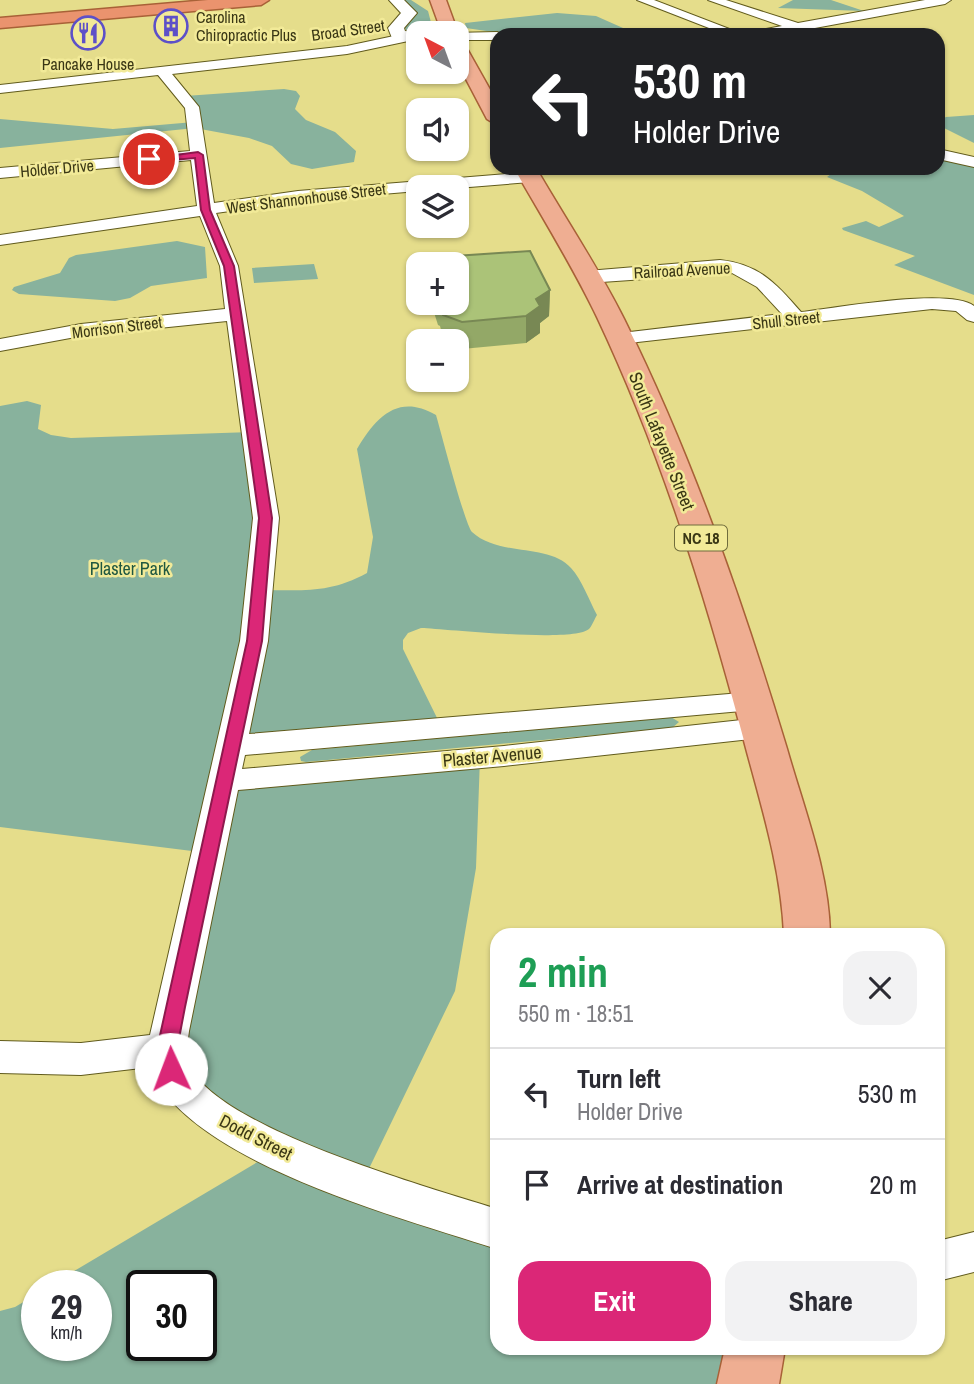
<!DOCTYPE html>
<html lang="en">
<head>
<meta charset="utf-8">
<style>
  :root { --surface:#fff; --page:#f2f2f3; --text:#2b2b33; --muted:#7c7c81; --line:#e1e1e2; --accent:#db2777 }
  body { margin:0; font-family:"Archivo Narrow",sans-serif; background:var(--page); color:var(--text); height:100vh; display:flex; flex-direction:column; font-size:26px; white-space:nowrap }
  * { box-sizing:border-box; margin:0 }
  p { font-size:23px; color:var(--muted) }
  .icon { flex:none; width:38px; height:38px; fill:none; stroke:currentColor; stroke-width:2; stroke-linecap:round; stroke-linejoin:round }
  .map { position:relative; flex:1; overflow:hidden }
  .drawer { position:absolute; left:490px; top:928px; width:455px; height:427px; display:flex; flex-direction:column; background:var(--surface); border-radius:21px; box-shadow:0 2px 5px #0004 }
  .drawer>* { flex:none }
  .guide { position:absolute; left:490px; top:28px; width:455px; height:147px; border-radius:21px; box-shadow:0 2px 5px #0004; background:#202124; color:#fff; overflow:hidden }
  .needle { width:46px; rotate:319deg }
  .controls { position:absolute; left:406px; top:21px; display:grid; gap:14px }
  .controls a { display:grid; place-items:center; width:63px; height:63px; border-radius:14px; background:var(--surface); box-shadow:0 2px 5px #0004; font-size:35px }
  .speed { position:absolute; left:21px; top:1270px; display:flex; gap:14px; font-size:35px; font-weight:700; text-align:center }
  .speed>* { display:grid; place-content:center; width:91px; height:91px; border-radius:50%; background:var(--surface); box-shadow:0 2px 5px #0004; line-height:1 }
  .speed small { font-size:18px; font-weight:400 }
  .speed .limit { border:4px solid #111; border-radius:10px; background:#fff; color:#111 }
  .pin { position:absolute; display:grid; place-items:center; width:60px; height:60px; color:#fff; margin:-30px; border:4px solid #fff; border-radius:50%; box-shadow:0 2px 7px #0007 }
  .me { position:absolute; width:77px; margin:-38px; rotate:358deg; stroke-linejoin:round; filter:drop-shadow(0 0 5px #0008) }
  .turn { display:flex; align-items:center; gap:24px; height:147px; padding:0 28px; font-size:32px }
  .turn .icon { width:91px; height:91px; stroke-width:2.5 }
  .turn b { display:block; font-size:49px; line-height:60px }
  .round { display:grid; place-items:center; flex:none; width:74px; height:74px; border-radius:21px; background:var(--page) }
  .headline { display:flex; align-items:center; justify-content:space-between; height:119px; padding:0 28px }
  h1 { font-size:42px; font-weight:800; line-height:52px; color:#1e9e55 }
  .button { display:flex; gap:14px; margin-top:auto; padding:14px 28px }
  .button a { flex:1; height:80px; border-radius:21px; background:var(--accent); color:#fff; font-size:28px; font-weight:800; line-height:80px; text-align:center }
  .button a+a { background:var(--page); color:var(--text) }
  ul { padding:0; list-style:none }
  li { display:flex; align-items:center; gap:21px; height:91px; padding:0 28px; border-top:2px solid var(--line) }
  li div { flex:1 }
  li b { display:block; font-size:26px }
  li em { font-style:normal }
  .map>svg:first-child { display:block }
  .green { fill:#88b29d; fill-rule:evenodd }
  .lines { fill:none; stroke-linecap:round; stroke-linejoin:round }
  .minor-casing { stroke:#615b1c; stroke-width:2 }
  .tertiary-casing { stroke:#615b1c; stroke-width:2 }
  .primary-casing { stroke:#a86137; stroke-width:3 }
  .trunk-casing { stroke:#a86137; stroke-width:3 }
  .minor { fill:#fff; fill-rule:evenodd }
  .tertiary { fill:#fff; fill-rule:evenodd }
  .primary { fill:#efae92; fill-rule:evenodd }
  .trunk { fill:#ea936e; fill-rule:evenodd }
  .wall { fill:#93a867 }
  .shaded-wall { fill:#788854 }
  .building { fill:#abc378; stroke:#788854; stroke-width:2 }
  .route { fill:#db2777; stroke:#8e194d; stroke-width:2 }
  .labels { text-anchor:middle; dominant-baseline:central; stroke-width:5; stroke-linejoin:round; paint-order:stroke }
  .far-poi-label { font-size:16px; fill:#3a3715; stroke:#f2ea98; text-anchor:start }
  .far-street-label { font-size:16px; fill:#3a3715; stroke:#f2ea98 }
  .shield { fill:#f2ea98; stroke:#716d3c; stroke-width:2 }
  .shield-label { font-size:16px; font-weight:bold; fill:#3a3715 }
  .street-label { font-size:18px; fill:#3a3715; stroke:#f2ea98 }
  .park-label { font-size:18px; fill:#1f5740; stroke:#f2ea98 }
</style>
</head>
<body>
<div class="map">
<svg width="974" height="1384" viewBox="0 0 974 1384">
  <rect width="100%" height="100%" fill="#e5dd8b"/>
  <path class="green" d="M404,0h7l17,11 5,19 -9,3 -17,-2 -3,-4 11,-16z
    M793,0h38l33,11 -86,-3z
    M557,13l39,3 36,16 -118,3 -48,-7 -1,-5z
    M284,89l12,2 4,5 -5,13 11,11 29,12 21,19 -2,11 -42,7 -21,-5 -19,-18 -23,-8 -54,-10 -195,20v-29l113,10 81,-7 -9,-26z
    M974,115v28l-36,-18v-4l8,-4z
    M938,154l36,8v133l-80,-30 21,-9 -72,-26 -1,-2 24,-7 13,6 25,-11 -42,-25 -35,-14 8,-6 -9,-3h112z
    M177,241l28,6 2,31 -56,8 -21,12 -15,3 -96,-7 -7,-4 2,-3 46,-14 9,-15 7,-3z
    M314,264l4,15 -64,4 -2,-15z
    M27,401l14,4 -3,24 13,6 20,3 181,-6 8,158c42,0 69,4 107,-17l6,-36 -16,-88c19,-32 41,-56 79,-34 5,17 29,110 36,117 27,25 77,11 99,36 11,12 18,32 26,47 -2,3 -5,11 -8,14 -16,14 -142,0 -168,-1l-13,5 -5,7v9l38,77 -209,20 -8,35 256,-23 -4,110 -21,123 -93,192 135,46v119h258l-7,36h-748v-73l15,-4 22,-13v52h59v-60h-47l227,-135 -94,-63 26,-235 -208,-26v-421zM142,1286h59v60h-59z
    M671,717l8,5 -7,6 -366,34 -5,-1 -1,-4 12,-7z"/>
  <g class="lines">
    <defs>
      <path id="minor" d="M637,0h17l91,35h-18z
        M708,0h18l72,23 127,-23h26l-6,4 -168,31h-27l1,-3 31,-6z
        M497,32l6,3h-6v5h-40v-7h-5z
        M408,33l6,4 -1,3 -66,14 -175,20 27,33 15,96 84,-12 232,-19 8,5 -8,5 -73,6 -39,-1v4l-120,10 -82,12 22,53 41,252 -11,123 -19,93 504,-42 11,2 4,7 -4,7 -11,2 -508,45 -3,14 262,-23 256,-28 11,3 4,7 -4,7 -11,3 -256,28 -266,24 -49,241c-1,9 -4,22 -1,32 26,65 243,125 309,146v40c-91,-30 -311,-87 -347,-182l-69,8 -81,-2v-32l81,2 69,-8 90,-394 13,-123 -26,-197 -146,15 -81,15v-12l81,-15 144,-15 -5,-43 -20,-50 -200,29v-10l197,-29 -6,-46 -191,18v-10l190,-17 -5,-43 -27,-33 -158,18v-8l347,-39z
        M938,149l36,8v10l-36,-8z
        M720,260c39,4 57,24 81,52 34,-4 150,-25 173,-6v16l-7,-2 -11,-9 -24,-2 -312,35 -7,-2 -3,-4 3,-4 169,-20 -25,-27 -25,-14 -145,10 -10,-6 10,-6z
        M974,1232v40l-36,9v-40z"/>
      <path id="tertiary" d="M389,0h15l13,13 -13,15 1,3 17,2h-4v9l-26,-4 -4,-10 13,-15z"/>
      <path id="primary" d="M430,0h16l12,33 -1,2 -15,-2z
        M457,42l9,5 31,55v23l-10,-6 -30,-57z
        M514,168h22c29,50 62,99 88,151 68,137 119,284 163,430 17,60 42,123 43,185h-46c-3,-68 -24,-132 -41,-197 -38,-143 -83,-287 -146,-420 -25,-52 -55,-100 -83,-149z
        M725,1348h60l-6,36h-62z"/>
      <path id="trunk" d="M208,0h61l-8,5 -261,23v-10z"/>
    </defs>
    <use href="#minor" class="minor-casing"/>
    <use href="#tertiary" class="tertiary-casing"/>
    <use href="#primary" class="primary-casing"/>
    <use href="#trunk" class="trunk-casing"/>
    <use href="#minor" class="minor"/>
    <use href="#tertiary" class="tertiary"/>
    <use href="#primary" class="primary"/>
    <use href="#trunk" class="trunk"/>
  </g>
  <path class="wall" d="M530,251l20,39 -1,26 -9,7v10l-14,10 -64,6 -5,-2v-6h-13l-4,-15 -2,-1 -7,-22h26v-39h-33v-6z"/>
  <path class="shaded-wall" d="M550,290l-1,26 -9,7v10l-14,10v-27l10,-17z"/>
  <path class="building" d="M530,251l20,39 -14,9 4,7 -14,10 -64,6 -19,-7 -2,-12h16v-39h-31l-2,-6z"/>
  <path class="route" d="M198,152l5,3 7,55 24,56 38,252 -10,123 -77,366 -8,42 4,20 -3,6 -7,3 -8,-3 -6,-26 90,-408 12,-123 -35,-252 -23,-56 -6,-52 -46,4 -4,-3z"/>
  <defs>
    <symbol id="building-ring" viewBox="-11 -11 22 22"><circle r="9.5" fill="#f2ea98" stroke="#5d50c8" stroke-width="1.5"/><path d="M-4-6H4V6H1V3H-1V6H-4ZM-2.5-4.3h1.7v1.8h-1.7ZM.8-4.3h1.7v1.8H.8ZM-2.5-1h1.7V.8h-1.7ZM.8-1h1.7V.8H.8Z" fill="#5d50c8"/></symbol>
    <symbol id="restaurant-ring" viewBox="-11 -11 22 22"><circle r="9.5" fill="#f2ea98" stroke="#5d50c8" stroke-width="1.5"/><path d="M-5-6h1v4h1v-4h1v4h1v-4h1v5L-1.5 .5V6h-2V.5L-5-1ZM5-6V6H3V1.5H1.5Q1.5-4 5-6Z" fill="#5d50c8"/></symbol>
  </defs>
  <g fill-rule="evenodd">
    <use href="#building-ring" x="152" y="7" width="38" height="38"/>
    <use href="#restaurant-ring" x="69" y="14" width="38" height="38"/>
  </g>
  <g class="labels">
    <g class="far-poi-label">
      <text x="196" y="17">Carolina<tspan x="196" dy="18">Chiropractic Plus</tspan></text>
      <text x="88" y="64" text-anchor="middle">Pancake House</text>
    </g>
    <g class="far-street-label">
      <text transform="translate(348 30) rotate(-8)">Broad Street</text>
      <text transform="translate(57 168) rotate(-5)">Holder Drive</text>
      <text transform="translate(306 198) rotate(-7)">West Shannonhouse Street</text>
      <text transform="translate(682 270) rotate(-3)">Railroad Avenue</text>
      <text transform="translate(786 320) rotate(-6)">Shull Street</text>
      <text transform="translate(117 327) rotate(-7)">Morrison Street</text>
    </g>
    <rect class="shield" x="675" y="525.5" width="52" height="25" rx="5"/>
    <g class="shield-label">
      <text x="701" y="538">NC 18</text>
    </g>
    <g class="street-label">
      <text transform="translate(662 441) rotate(68)">South Lafayette Street</text>
      <text transform="translate(492 756) rotate(-5)">Plaster Avenue</text>
      <text transform="translate(256 1137) rotate(27)">Dodd Street</text>
    </g>
    <g class="park-label">
      <text x="130" y="568">Plaster Park</text>
    </g>
  </g>
</svg>
<div class="controls">
<a><svg class="needle" viewBox="-14 -14 28 28"><path d="M0-13l5 13h-10z" fill="#e53935"/><path d="M0 13l5-13h-10z" fill="#7c7c81"/></svg></a>
<a><svg class="icon" aria-label="sound" viewBox="0 0 24 24"><path d="M4 9h4l5-4v14l-5-4H4zM17 9q2 3 0 6"/></svg></a>
<a><svg class="icon" aria-label="layers" viewBox="0 0 24 24"><path d="M12 4l9 5-9 5-9-5zM3 14l9 5 9-5"/></svg></a>
<a>+</a>
<a>−</a>
</div>
<div class="speed"><div>29<small>km/h</small></div><div class="limit">30</div></div>
<div class="pin" style="left:149px;top:159px;background:#d93025"><svg class="icon" aria-label="arrive" viewBox="0 0 24 24"><path d="M6 21V4h12l-3 4 3 4H6"/></svg></div>
<svg class="me" style="left:171px;top:1069px" viewBox="-20 -20 40 40"><circle r="19" fill="#fff"/><path d="M0-13L10 11 0 6-10 11z" fill="#db2777"/></svg>
<div class="guide">
<div class="turn"><svg class="icon" aria-label="left" viewBox="0 0 24 24"><path d="M17 20v-9H6M10 6l-5 5 5 5"/></svg><div><b>530 m</b>Holder Drive</div></div>
</div>
<section class="drawer">
<div class="headline"><div><h1>2 min</h1><p>550 m · 18:51</p></div><a class="round"><svg class="icon" aria-label="close" viewBox="0 0 24 24"><path d="M6 6l12 12M18 6L6 18"/></svg></a></div>
<ul>
<li><svg class="icon" aria-label="left" viewBox="0 0 24 24"><path d="M17 20v-9H6M10 6l-5 5 5 5"/></svg><div><b>Turn left</b><p>Holder Drive</p></div><em>530 m</em></li>
<li><svg class="icon" aria-label="arrive" viewBox="0 0 24 24"><path d="M6 21V4h12l-3 4 3 4H6"/></svg><div><b>Arrive at destination</b></div><em>20 m</em></li>
</ul>
<div class="button"><a>Exit</a><a>Share</a></div>
</section>
</div>
</body>
</html>
